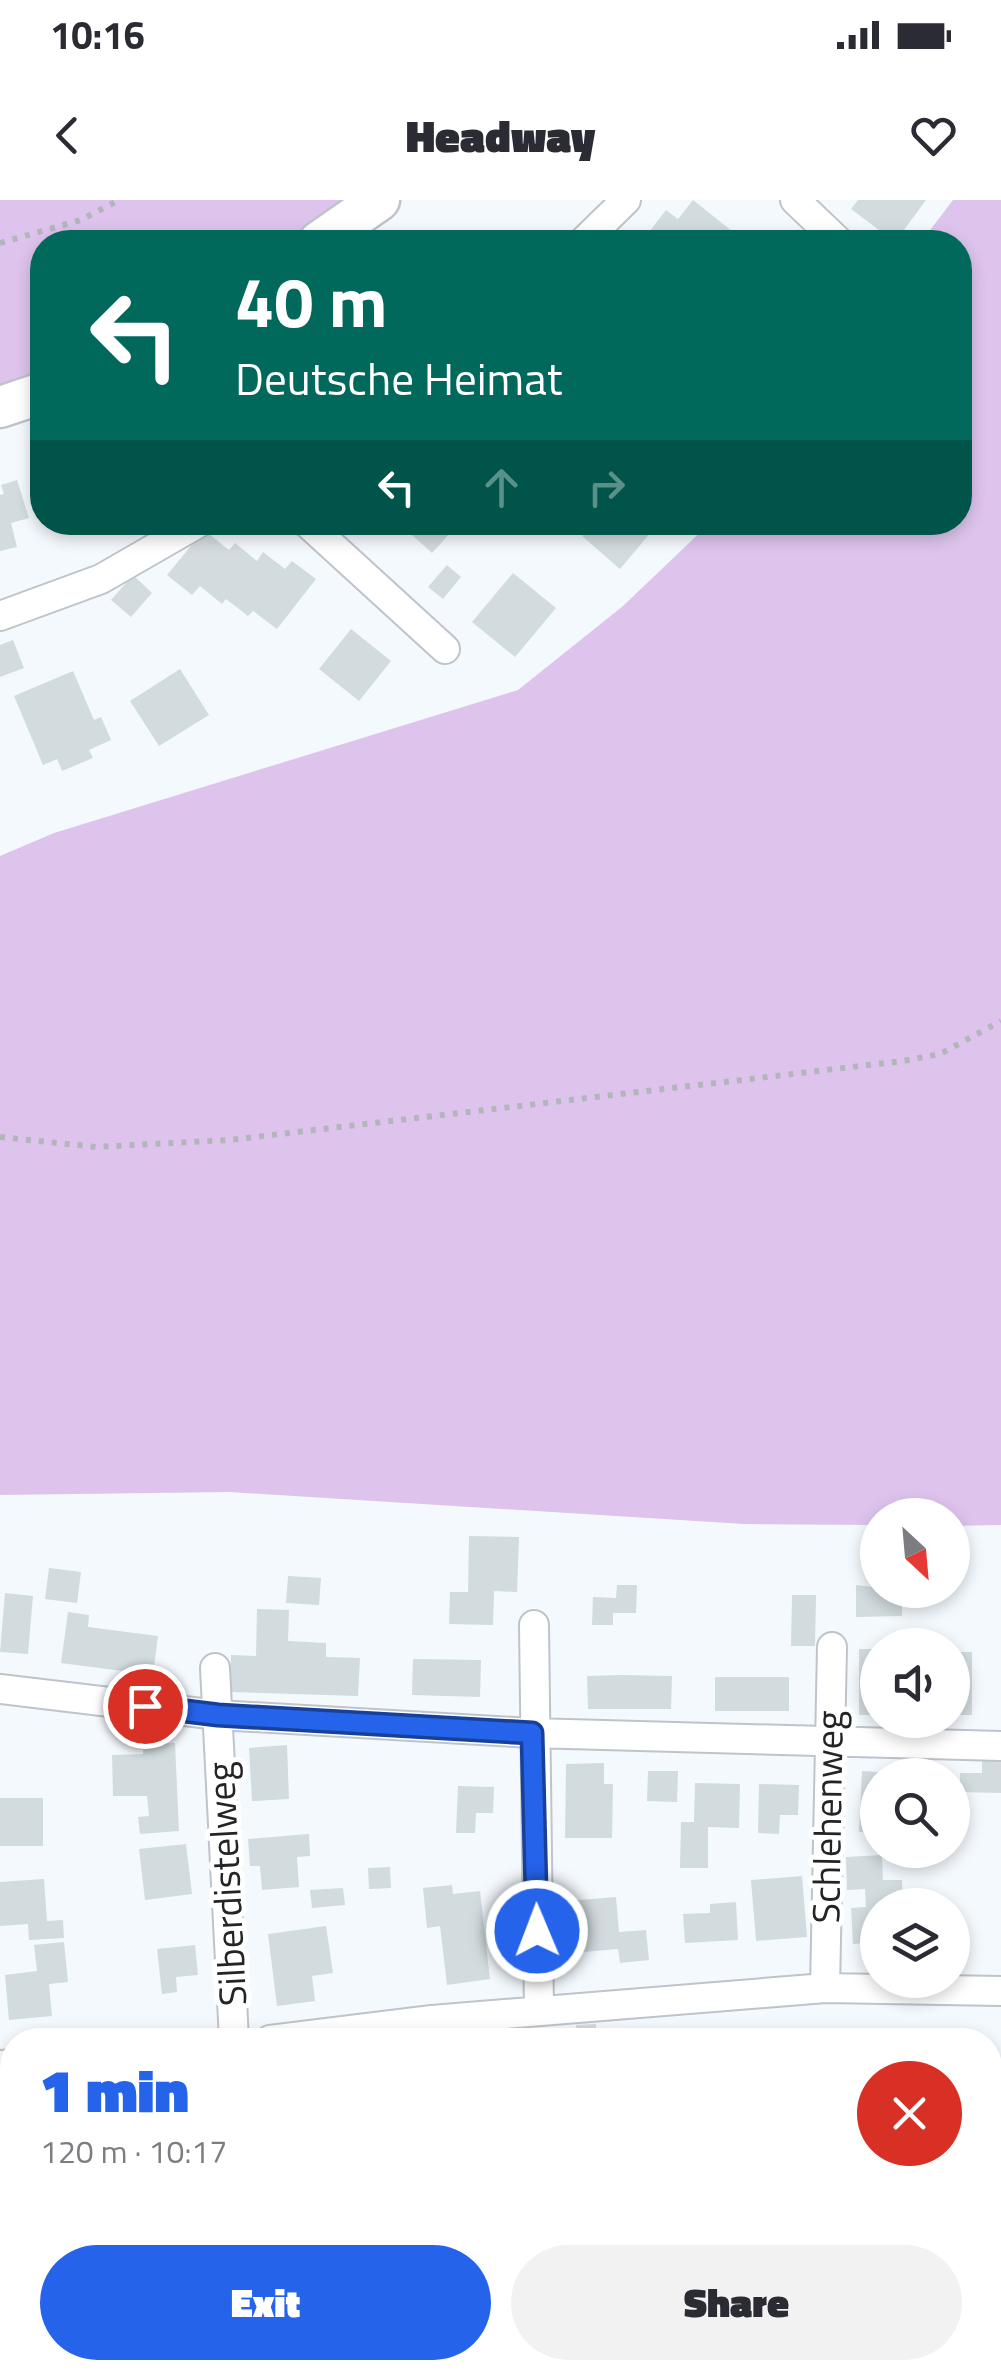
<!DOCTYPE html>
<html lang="en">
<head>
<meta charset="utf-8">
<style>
  :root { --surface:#fff; --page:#f2f2f3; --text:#2b2b33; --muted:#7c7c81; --accent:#2563eb }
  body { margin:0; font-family:"Titillium Web",sans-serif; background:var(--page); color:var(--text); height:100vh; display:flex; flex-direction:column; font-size:38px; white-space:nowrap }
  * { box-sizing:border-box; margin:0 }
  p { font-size:32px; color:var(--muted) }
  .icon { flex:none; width:55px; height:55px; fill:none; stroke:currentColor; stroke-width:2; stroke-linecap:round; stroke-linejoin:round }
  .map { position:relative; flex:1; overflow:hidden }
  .panel { position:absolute; left:0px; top:1828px; width:1002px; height:352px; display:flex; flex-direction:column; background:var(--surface); border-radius:40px 40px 0 0; box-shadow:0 5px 15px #0003 }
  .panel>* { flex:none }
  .banner { position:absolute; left:30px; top:30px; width:942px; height:305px; border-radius:40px; box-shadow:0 5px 15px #0003; background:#00695c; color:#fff; overflow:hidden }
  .needle { width:65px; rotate:154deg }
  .controls { position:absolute; left:860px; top:1298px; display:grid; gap:20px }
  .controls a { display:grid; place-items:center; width:110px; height:110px; border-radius:50%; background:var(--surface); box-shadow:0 5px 15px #0003; font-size:50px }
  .pin { position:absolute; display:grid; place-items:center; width:85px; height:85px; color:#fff; margin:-42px; border:5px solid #fff; border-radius:50%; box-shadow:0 2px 10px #0007 }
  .me { position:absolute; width:110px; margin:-55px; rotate:359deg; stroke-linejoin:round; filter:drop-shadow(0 0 8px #0008) }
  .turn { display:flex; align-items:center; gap:35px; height:210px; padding:0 40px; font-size:45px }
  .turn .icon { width:130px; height:130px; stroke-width:2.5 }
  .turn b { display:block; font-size:70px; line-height:85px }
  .lanes { display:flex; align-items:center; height:95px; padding:0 40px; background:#0003; justify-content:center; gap:50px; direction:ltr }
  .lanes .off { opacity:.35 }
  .round { display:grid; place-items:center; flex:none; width:105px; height:105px; border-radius:52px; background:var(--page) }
  .summary { display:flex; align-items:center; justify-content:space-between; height:170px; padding:0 40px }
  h1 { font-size:60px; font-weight:800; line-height:75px; color:var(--accent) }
  .button { display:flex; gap:20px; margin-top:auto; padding:20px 40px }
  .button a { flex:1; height:115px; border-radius:60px; background:var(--accent); color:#fff; font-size:40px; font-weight:800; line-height:115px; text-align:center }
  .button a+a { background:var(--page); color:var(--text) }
  .status { display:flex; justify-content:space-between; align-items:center; height:70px; padding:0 50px; background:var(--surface); direction:ltr }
  .status svg { height:28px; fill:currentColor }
  header { display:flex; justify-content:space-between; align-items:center; height:130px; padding:0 40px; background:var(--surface); font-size:45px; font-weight:800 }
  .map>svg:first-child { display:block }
  .green { fill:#dec4ed }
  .building { fill:#d2dbde }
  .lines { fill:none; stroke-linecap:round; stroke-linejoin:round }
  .street-casing { stroke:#bec4ca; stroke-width:32 }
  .secondary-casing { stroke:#bec4ca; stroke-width:45 }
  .path { stroke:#b2b6ba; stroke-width:6; stroke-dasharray:5 8; stroke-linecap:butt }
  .street { stroke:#fff; stroke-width:28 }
  .secondary { stroke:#fff; stroke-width:40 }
  .route-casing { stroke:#184099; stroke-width:25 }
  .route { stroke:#2563eb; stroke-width:18 }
  .labels { text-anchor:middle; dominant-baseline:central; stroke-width:10; stroke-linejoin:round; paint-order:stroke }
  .street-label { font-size:38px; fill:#222426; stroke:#fff }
</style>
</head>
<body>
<div class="status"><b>10:16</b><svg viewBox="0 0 49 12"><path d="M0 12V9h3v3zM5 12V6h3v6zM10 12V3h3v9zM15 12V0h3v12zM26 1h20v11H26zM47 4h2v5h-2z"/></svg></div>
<header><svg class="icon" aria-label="back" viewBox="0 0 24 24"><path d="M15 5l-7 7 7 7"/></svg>Headway<svg class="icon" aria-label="heart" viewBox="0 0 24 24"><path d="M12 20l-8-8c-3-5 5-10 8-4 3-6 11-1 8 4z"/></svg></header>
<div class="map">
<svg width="1001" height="2178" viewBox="0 0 1001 2178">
  <rect width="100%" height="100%" fill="#f4f9fe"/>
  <path class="green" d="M0,0h345l-61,42h-242v128l-42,15z
    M953,0h48v1325l-48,1 -1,-11h-74l-1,10 -133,-1 -515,-32 -229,3v-639l54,-23 464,-143 105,-84 87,-83 250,-1v-280h-39z"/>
  <path class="building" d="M693,0l39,31 -9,11h-61l-13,-10 17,-22 12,9z
    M858,0h68l-31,42 -44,-33z
    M458,31l10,11h-25z
    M42,274v45l-1,1 -11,-43z
    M17,280l12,38 -18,5 6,24 -17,4v-56l4,-1 -3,-9z
    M381,322h79l-28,31 -30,-27 -7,8z
    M593,322h63l2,2 -38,45 -38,-33z
    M204,330l25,20 6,-7 22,18 6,-9 22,17 7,-8 24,18 -39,50 -24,-18 -5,5 -22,-17 -4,5 -22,-18 -8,9 -25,-20z
    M447,365l14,12 -18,22 -15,-12z
    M513,373l43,35 -41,49 -43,-35z
    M133,375l19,18 -21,24 -20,-17z
    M351,429l40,32 -32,40 -40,-32z
    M13,440l11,28 -24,9v-32z
    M180,469l29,46 -50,31 -29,-45z
    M73,471l21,49 7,-3 10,23 -22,10 4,8 -31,13 -5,-12 -14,6 -29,-69z
    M469,1336l50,1 -2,55 -23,-1 -1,34 -44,-1 1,-32h18z
    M49,1368l32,4 -4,31 -32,-4z
    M288,1376l33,2 -2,27 -33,-2z
    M617,1385h20l-1,28h-23v12h-21l1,-28 23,1z
    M856,1385l46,5v26l-46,1z
    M5,1393l28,3 -5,58 -28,-2z
    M792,1395h24l-1,51h-24z
    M257,1409l32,1 -1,31 38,2v14l34,1 -2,38 -128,-4 1,-37 25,1z
    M68,1412l21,3 -1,12 70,9 -5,39 -92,-12z
    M859,1449h19v66h-19z
    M952,1452h20v63h-20z
    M413,1459l68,1 -1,37 -68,-2z
    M622,1475l50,1 -1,33h-83l-1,-33z
    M715,1477h74v34h-74z
    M175,1543l4,88 -39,3 -2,-17 11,-1 -2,-20h-34l-1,-41 31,-1v-10z
    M287,1545l2,54 -37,2 -3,-53z
    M982,1561h19v32l-41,-1v-19h22z
    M604,1563v21h9l-1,54h-47l1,-74z
    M648,1571h30l-1,31 -30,-1z
    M862,1571l16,1v61l-19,-1z
    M695,1583l45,1 -1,44 -31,-1v41h-28l1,-46h13z
    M759,1584l40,1 -1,30h-18l-1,19 -21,-1z
    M458,1586l36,1 -1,26h-17l-1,20h-19z
    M0,1598h43v48h-43z
    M309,1634l1,22 -13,1 2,30 -37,3 -2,-24h-10l-2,-27z
    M186,1644l6,50 -47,6 -6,-51z
    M882,1655l1,25h19l1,25h-25v37l-25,2 -2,-36 15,-1 -1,-18 -18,1 -1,-33z
    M390,1667l1,21 -22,1 -1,-21z
    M802,1676l5,61 -51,4 -5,-61z
    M44,1679l3,42 16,-1 1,18 -35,2 -1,-16 -28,2v-44z
    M452,1685l1,9 27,-3 10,88 -43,6 -7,-59 -13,2 -4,-40z
    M343,1688l2,17 -33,3 -2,-18z
    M616,1697l3,35 27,-2 3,30 -29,3 -2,-14 -46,4 -5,-52z
    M736,1702l2,38 -53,3 -2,-29 27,-1v-9z
    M326,1726l7,47 -21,3 3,25 -38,5 -9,-72z
    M64,1742l4,40 -19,2 3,32 -43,4 -4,-45 32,-4 -3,-26z
    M195,1745l3,30 -22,2 1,15 -15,2 -5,-45z
    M596,1824l1,16h-20l-1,-15z
    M851,1829h13v11h-13z
    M757,1830l1,10h-15l-1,-9z
    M12,1884v24l-12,1v-24z
    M11,1936l1,61 -12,1v-61z
    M990,2112h11v36l-11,-1z
    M239,2168l1,10h-48l-1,-8z
    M397,2168h43l1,7 -43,3z
    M544,2168h37l1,10h-37z
    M644,2168h43v10h-42z
    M793,2168h28v5z
    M915,2168h43l-1,7 -42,-4z"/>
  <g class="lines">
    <defs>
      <path id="street" d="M795,0l44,42
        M583,42l43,-42
        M306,322l139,127
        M0,416l101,-37 99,-57
        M534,1425l5,385
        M215,1468l19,372
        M0,1489l218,26 314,18 469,13
        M825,1788l7,-341
        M270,1840l162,-20 393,-32 176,3
        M0,1865l12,-1"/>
      <path id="secondary" d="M319,42l60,-42
        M0,207l42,-14"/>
    </defs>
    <use href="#street" class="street-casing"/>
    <use href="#secondary" class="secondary-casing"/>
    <path class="path" d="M0,43l81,-23 38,-20
      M0,937l96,10 133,-7 674,-79 37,-7 61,-33
      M990,1963h11
      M0,2025l12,-1
      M470,2168l1,10"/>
    <use href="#street" class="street"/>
    <use href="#secondary" class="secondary"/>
  </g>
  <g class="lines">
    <defs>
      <path id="route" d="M145,1506l73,9 314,18 5,198"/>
    </defs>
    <use href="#route" class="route-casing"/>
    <use href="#route" class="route"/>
  </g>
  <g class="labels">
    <g class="street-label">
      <text transform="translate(827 1617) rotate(-89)">Schlehenweg</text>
      <text transform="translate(226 1684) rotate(-93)">Silberdistelweg</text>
    </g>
  </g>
</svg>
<div class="controls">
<a><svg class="needle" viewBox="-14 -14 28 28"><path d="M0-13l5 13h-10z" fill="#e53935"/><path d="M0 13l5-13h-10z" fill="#7c7c81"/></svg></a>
<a><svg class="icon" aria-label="sound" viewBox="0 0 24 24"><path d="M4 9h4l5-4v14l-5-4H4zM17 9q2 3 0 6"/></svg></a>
<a><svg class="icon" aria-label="search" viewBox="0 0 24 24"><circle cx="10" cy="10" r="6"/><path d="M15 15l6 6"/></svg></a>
<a><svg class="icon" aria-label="layers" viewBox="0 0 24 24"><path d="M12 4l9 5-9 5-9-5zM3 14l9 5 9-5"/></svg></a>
</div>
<div class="pin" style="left:145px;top:1506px;background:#d93025"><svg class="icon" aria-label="arrive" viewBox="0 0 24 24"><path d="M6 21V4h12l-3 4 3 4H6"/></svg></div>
<svg class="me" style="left:537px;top:1731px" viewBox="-20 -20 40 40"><circle r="17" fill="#2563eb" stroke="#fff" stroke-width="3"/><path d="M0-11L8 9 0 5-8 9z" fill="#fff"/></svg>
<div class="banner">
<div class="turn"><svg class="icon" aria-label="left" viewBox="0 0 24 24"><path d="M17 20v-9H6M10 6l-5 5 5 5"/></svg><div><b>40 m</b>Deutsche Heimat</div></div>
<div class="lanes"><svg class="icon" aria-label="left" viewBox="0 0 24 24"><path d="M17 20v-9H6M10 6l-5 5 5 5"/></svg><svg class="icon off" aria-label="ahead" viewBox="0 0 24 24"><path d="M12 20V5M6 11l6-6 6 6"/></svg><svg class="icon off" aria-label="right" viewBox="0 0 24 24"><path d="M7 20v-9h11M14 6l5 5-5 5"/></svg></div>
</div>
<section class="panel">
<div class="summary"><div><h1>1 min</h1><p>120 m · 10:17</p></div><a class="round" style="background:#d93025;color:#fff"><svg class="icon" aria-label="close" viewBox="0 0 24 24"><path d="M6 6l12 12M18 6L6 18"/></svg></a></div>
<div class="button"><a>Exit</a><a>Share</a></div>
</section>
</div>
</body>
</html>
